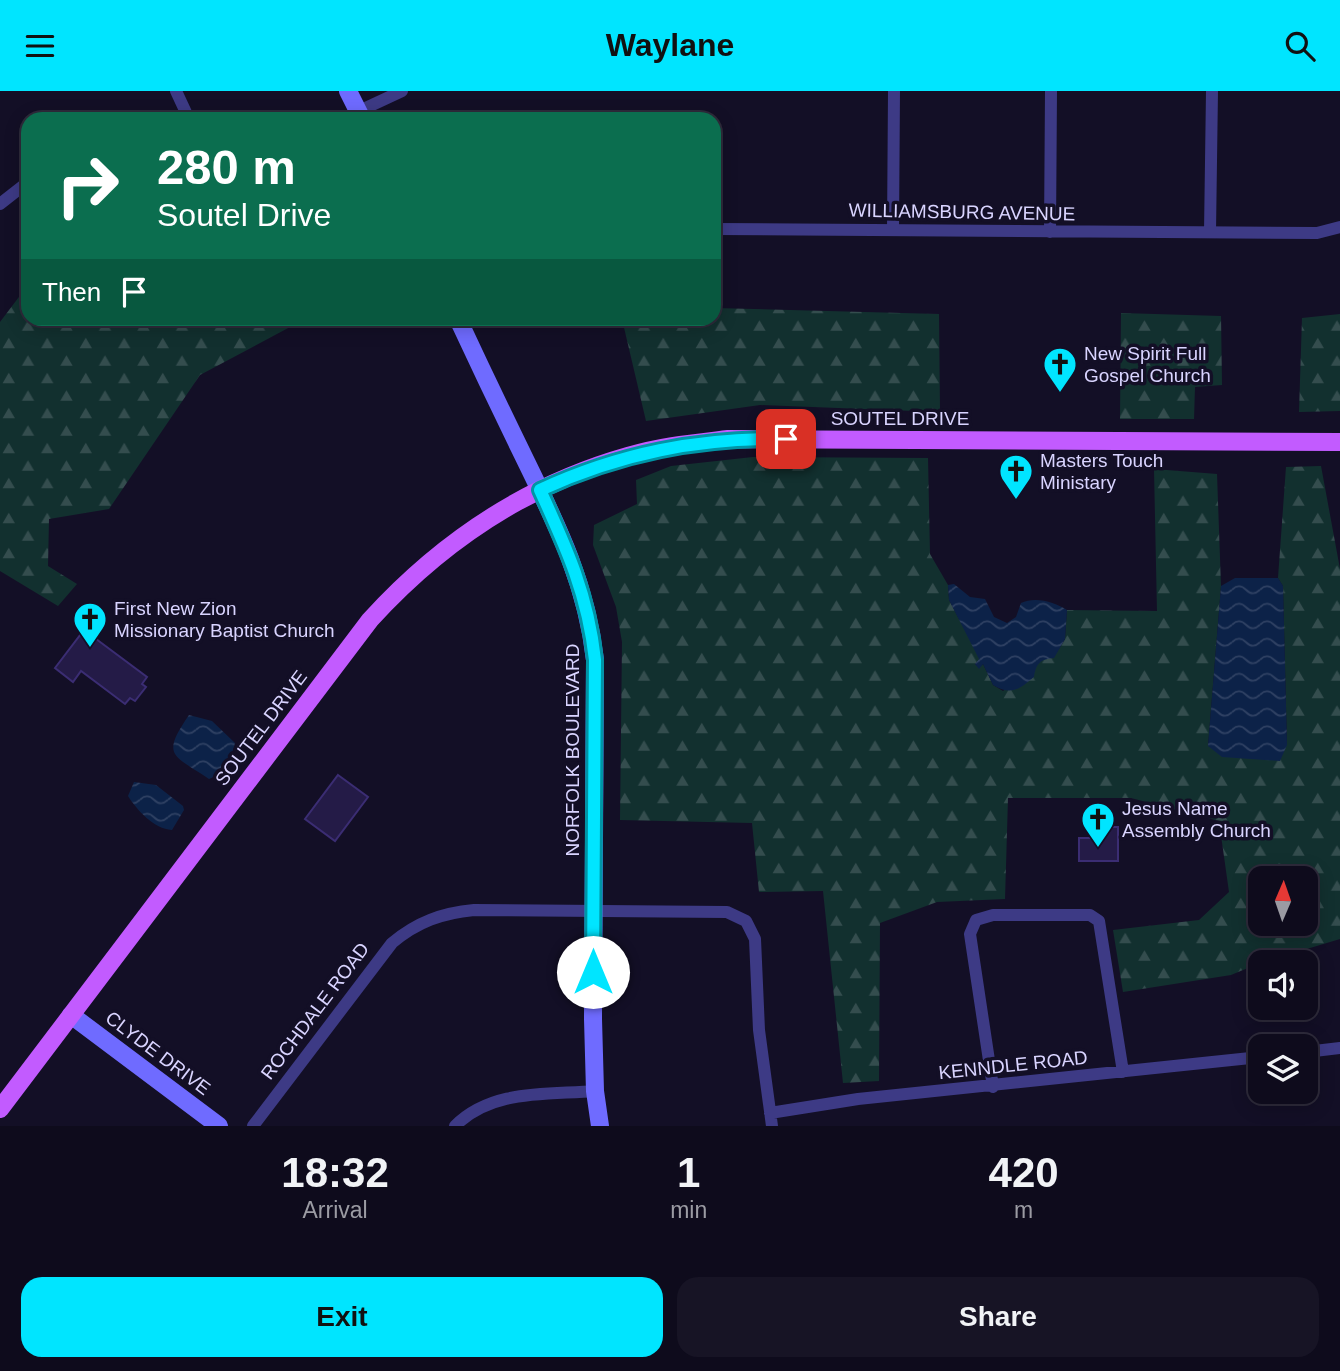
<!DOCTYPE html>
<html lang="en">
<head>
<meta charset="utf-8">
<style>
  :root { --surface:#0e0b1c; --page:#171425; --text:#f1f3f6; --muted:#9b9ba3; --line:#2e2b3b; --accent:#00e5ff }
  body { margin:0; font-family:Helvetica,sans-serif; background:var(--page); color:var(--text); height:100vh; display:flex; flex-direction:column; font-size:26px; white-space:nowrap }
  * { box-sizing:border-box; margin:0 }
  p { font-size:23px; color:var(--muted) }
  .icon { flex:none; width:38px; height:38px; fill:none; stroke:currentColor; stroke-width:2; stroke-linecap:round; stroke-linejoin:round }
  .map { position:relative; height:1035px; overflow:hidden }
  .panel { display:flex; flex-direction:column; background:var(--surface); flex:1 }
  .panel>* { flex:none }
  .top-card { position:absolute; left:21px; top:21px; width:700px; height:214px; border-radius:21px; box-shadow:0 4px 18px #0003,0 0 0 2px var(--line); background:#0b6e4f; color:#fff; overflow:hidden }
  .needle { width:46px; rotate:2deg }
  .controls { position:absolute; left:1248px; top:775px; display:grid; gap:14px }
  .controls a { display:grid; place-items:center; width:70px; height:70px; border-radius:14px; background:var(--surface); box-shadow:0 4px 18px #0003,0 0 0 2px var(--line); font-size:35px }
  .pin { position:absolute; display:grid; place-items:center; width:60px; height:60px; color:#fff; margin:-30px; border-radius:14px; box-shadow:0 4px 10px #0006 }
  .me { position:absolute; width:77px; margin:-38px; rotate:0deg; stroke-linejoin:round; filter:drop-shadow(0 0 5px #0008) }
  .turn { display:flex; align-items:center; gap:24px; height:147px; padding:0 21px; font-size:32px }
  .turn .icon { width:91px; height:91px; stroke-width:2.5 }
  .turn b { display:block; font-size:49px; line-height:60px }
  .then { display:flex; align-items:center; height:66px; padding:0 21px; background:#0003; gap:14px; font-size:26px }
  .eta { display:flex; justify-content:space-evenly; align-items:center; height:119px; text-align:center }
  .eta b { font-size:42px; font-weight:700; line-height:49px }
  .button { display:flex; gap:14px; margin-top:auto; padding:14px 21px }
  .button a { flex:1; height:80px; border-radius:21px; background:var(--accent); color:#111; font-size:28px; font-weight:700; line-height:80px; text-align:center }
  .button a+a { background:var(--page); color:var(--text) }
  header { display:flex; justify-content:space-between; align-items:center; height:91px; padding:0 21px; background:var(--accent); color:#111; font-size:32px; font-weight:700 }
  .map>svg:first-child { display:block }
  .forest { fill:url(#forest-firs); fill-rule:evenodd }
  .water { fill:url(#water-waves) }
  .building { fill:#241b47; stroke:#3b2d73; stroke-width:2 }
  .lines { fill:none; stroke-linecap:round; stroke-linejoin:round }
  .street { stroke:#3d3a85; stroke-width:12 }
  .secondary { stroke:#6f6bff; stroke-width:18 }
  .primary { stroke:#c25bff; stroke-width:18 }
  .route-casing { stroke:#0095a6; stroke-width:18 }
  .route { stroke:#00e5ff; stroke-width:12 }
  .labels { text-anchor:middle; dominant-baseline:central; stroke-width:7; stroke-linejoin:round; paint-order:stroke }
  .street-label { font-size:19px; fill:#d9d4ff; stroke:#130f26 }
  .poi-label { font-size:19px; fill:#d9d4ff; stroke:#130f26; text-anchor:start }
</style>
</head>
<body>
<header><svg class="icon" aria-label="menu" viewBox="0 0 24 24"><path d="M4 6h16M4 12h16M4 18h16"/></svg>Waylane<svg class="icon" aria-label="search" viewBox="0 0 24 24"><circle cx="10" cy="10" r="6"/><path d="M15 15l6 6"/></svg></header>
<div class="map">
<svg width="1340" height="1035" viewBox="0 0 1340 1035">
  <defs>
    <pattern id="forest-firs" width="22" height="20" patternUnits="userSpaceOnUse" patternTransform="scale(1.75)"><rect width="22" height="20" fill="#12302f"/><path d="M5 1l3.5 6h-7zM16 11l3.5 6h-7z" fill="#344d4e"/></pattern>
    <pattern id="water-waves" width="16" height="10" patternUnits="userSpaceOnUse" patternTransform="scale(1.75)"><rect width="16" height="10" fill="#0c2248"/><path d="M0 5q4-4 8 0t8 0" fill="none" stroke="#2f4163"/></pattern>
  </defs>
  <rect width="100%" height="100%" fill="#130f26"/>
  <path class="forest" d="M28,194v34h277l-105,56 -91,134 -60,10 -1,47 29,18 -19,22 -58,-35v-249z
    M714,217l225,6 1,98 -180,-7 -114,16 -24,-102h92z
    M1121,222l100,3 1,69 -27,2 -1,32h-74z
    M1340,223v97l-41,1 3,-94z
    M753,366l175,1 2,96 18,31 1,15 31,59 -5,5 4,4 4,-4 10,21 10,6 40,-32 11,-2 11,-18 2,-29 90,1 -3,-142 63,5 4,112 -13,160 79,-1 -4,-159 -5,-8 8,-111 35,-1 19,103v370l-80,24 -29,12 -108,17 -10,-62 86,-10 30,-28 -10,-71 -88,-23h-123l-3,101 -68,3 -57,21 -1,158 -36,2 -20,-192 -64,1 -7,-69 -132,-3 2,-178 -6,-35 -23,-62 1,-20 43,-21 -1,-24 35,-14zM1260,788h46v45h-46z"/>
  <path class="water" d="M1235,487h43l5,8 4,159 -7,16 -58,-4 -14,-11 13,-160z
    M954,493l16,13 15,2 9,18 13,6 9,-6 5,-14c14,-7 34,-1 46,7l-2,29 -11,19c-13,1 -18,5 -20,19 -14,12 -23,19 -41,8l-10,-21 -4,5 -4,-5 4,-5 -30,-59 -1,-15z
    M189,624l23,6 23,22c-3,14 -12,31 -26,36 -37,-25 -48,-23 -20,-64z
    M134,691l22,3 27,21 1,4 -12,20c-18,-1 -35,-20 -44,-34z"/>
  <path class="building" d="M84,539l63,47 -5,7 4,3 -11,14 -5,-3 -5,6 -44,-33 -8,11 -18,-14z
    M338,684l30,22 -33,44 -30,-22z
    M1098,736h20v34h-39v-23h19z"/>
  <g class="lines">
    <path class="street" d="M176,0l13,28
      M342,28l60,-28
      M0,113l28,-22
      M714,138l603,4 23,-6
      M893,139l1,-139
      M1050,141l1,-141
      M1210,141l2,-141
      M1306,961l34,-4
      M993,996l-23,-153 6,-14 17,-5h97l9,6 24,151
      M770,1022l88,-14 402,-42
      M253,1035l139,-183c25,-21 50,-30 82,-33l253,2 19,9 9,18 4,91 13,96
      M455,1035c37,-37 91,-31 140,-35"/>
    <path class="secondary" d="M348,0l14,28
      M458,228c20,43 41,87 62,130 35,72 66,131 75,211l-2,359 2,72 5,35
      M71,924l148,111"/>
    <path class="primary" d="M0,1018l370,-489c71,-78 156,-135 258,-164 33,-10 66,-13 100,-17l612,3"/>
  </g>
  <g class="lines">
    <defs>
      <path id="route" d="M593,881l2,-312c-7,-65 -28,-111 -55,-170 80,-37 158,-52 246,-51"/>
    </defs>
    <use href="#route" class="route-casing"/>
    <use href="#route" class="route"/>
  </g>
  <defs>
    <symbol id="church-pin" viewBox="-11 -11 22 30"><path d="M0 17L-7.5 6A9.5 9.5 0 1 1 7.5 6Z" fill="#00e5ff" stroke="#130f26"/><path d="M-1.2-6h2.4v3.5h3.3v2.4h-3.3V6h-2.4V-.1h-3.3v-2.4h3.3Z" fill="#111"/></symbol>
  </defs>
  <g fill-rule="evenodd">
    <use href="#church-pin" x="1041" y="254" width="38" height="52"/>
    <use href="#church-pin" x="997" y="361" width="38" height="52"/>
    <use href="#church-pin" x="71" y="509" width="38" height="52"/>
    <use href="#church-pin" x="1079" y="709" width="38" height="52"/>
  </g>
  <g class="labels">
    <g class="street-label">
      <text transform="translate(962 121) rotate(1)">WILLIAMSBURG AVENUE</text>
      <text x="900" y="327">SOUTEL DRIVE</text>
      <text transform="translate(261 637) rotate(-53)">SOUTEL DRIVE</text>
      <text transform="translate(572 659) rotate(-90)">NORFOLK BOULEVARD</text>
      <text transform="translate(315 920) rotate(-53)">ROCHDALE ROAD</text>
      <text transform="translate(158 962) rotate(37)">CLYDE DRIVE</text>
      <text transform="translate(1013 974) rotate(-6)">KENNDLE ROAD</text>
    </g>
    <g class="poi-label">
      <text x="1084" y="262">New Spirit Full<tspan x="1084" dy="22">Gospel Church</tspan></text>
      <text x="1040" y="369">Masters Touch<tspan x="1040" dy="22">Ministary</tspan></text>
      <text x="114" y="517">First New Zion<tspan x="114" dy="22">Missionary Baptist Church</tspan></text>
      <text x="1122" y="717">Jesus Name<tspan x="1122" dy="22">Assembly Church</tspan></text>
    </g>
  </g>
</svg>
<div class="controls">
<a><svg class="needle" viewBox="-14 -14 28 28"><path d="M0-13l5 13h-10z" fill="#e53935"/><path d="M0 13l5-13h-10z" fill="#9b9ba3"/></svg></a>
<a><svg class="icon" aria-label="sound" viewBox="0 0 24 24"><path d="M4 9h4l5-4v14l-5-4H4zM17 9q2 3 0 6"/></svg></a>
<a><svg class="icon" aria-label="layers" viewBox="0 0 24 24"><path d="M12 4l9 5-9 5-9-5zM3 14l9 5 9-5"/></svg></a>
</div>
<div class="pin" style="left:786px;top:348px;background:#d93025"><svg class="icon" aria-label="arrive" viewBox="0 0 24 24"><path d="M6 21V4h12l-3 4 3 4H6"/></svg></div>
<svg class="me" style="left:593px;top:881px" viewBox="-20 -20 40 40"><circle r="19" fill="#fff"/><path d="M0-13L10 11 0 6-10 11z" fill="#00e5ff"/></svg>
<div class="top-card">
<div class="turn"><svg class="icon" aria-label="right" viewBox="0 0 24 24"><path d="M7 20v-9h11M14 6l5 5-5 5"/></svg><div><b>280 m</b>Soutel Drive</div></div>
<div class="then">Then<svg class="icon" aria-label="arrive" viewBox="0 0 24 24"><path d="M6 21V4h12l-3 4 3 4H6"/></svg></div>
</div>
</div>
<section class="panel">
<div class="eta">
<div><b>18:32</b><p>Arrival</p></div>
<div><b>1</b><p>min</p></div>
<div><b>420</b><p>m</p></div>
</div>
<div class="button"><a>Exit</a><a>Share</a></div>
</section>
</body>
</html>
